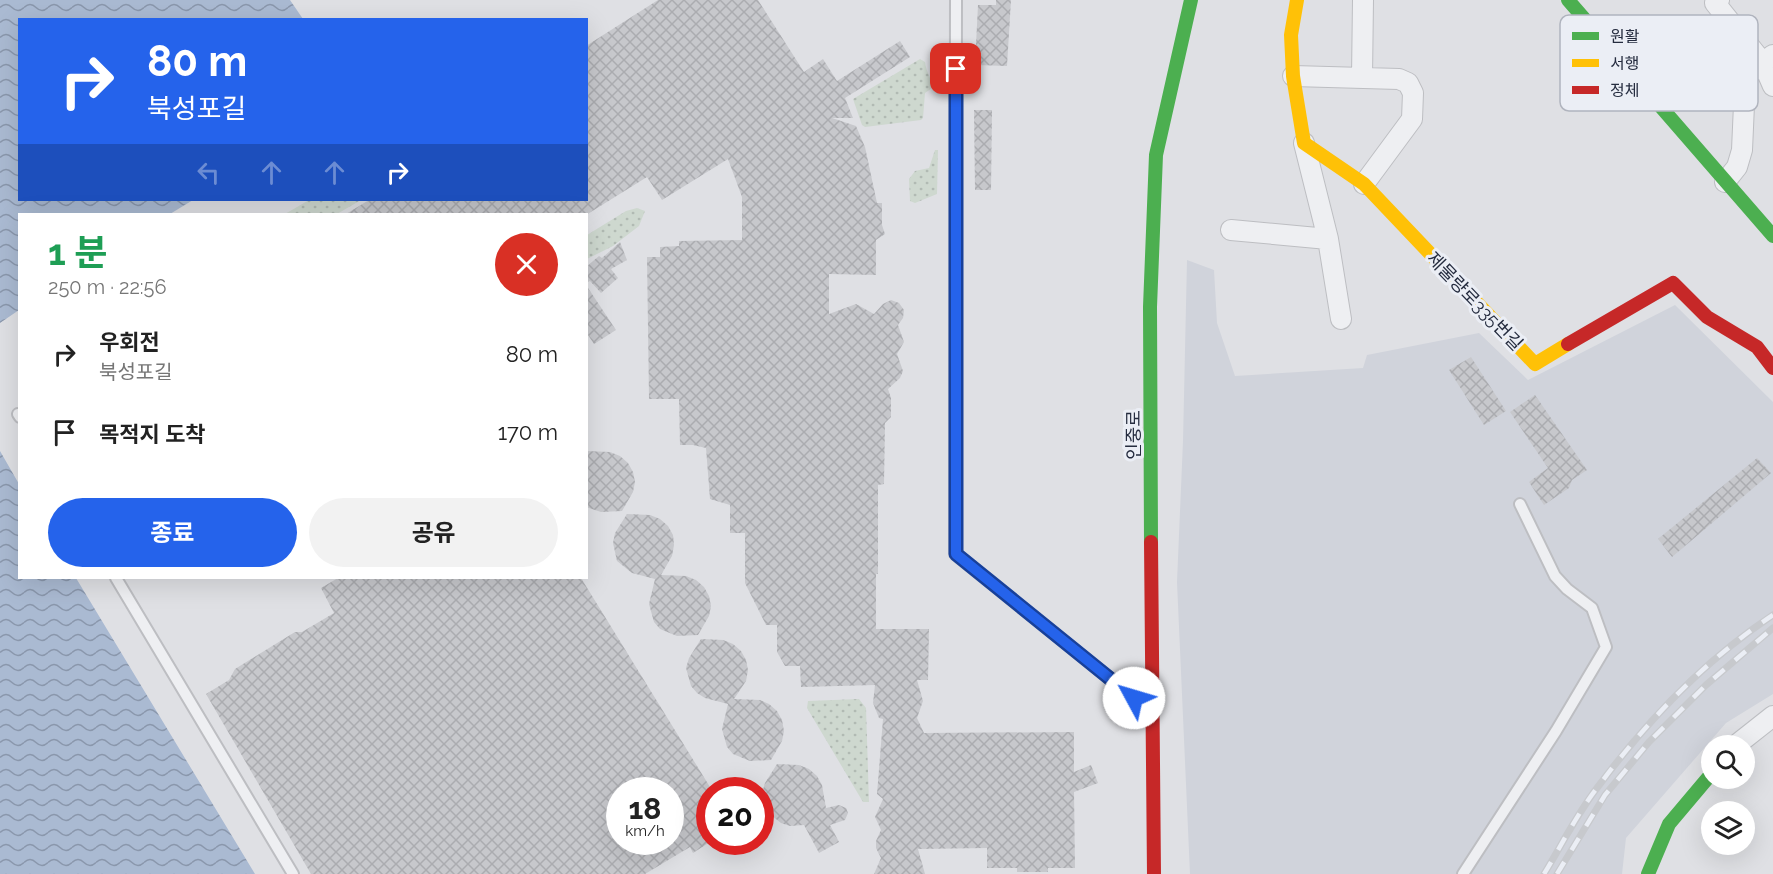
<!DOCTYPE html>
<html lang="ko">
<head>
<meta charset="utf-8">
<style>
  :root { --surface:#fff; --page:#f2f2f2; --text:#222; --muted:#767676; --accent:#2563eb }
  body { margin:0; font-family:Raleway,"Noto Sans KR",sans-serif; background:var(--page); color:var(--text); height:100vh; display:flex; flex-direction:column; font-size:22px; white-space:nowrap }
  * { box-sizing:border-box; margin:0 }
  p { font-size:20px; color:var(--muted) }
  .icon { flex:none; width:33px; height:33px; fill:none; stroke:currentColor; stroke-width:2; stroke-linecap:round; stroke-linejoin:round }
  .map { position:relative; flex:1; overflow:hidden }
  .side { position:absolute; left:18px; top:213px; width:570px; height:366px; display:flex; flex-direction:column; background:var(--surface); border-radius:0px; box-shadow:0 6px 24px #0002 }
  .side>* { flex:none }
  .top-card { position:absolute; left:18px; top:18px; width:570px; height:183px; border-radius:0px; box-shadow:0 6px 24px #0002; background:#2563eb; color:#fff; overflow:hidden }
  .fabs { position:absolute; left:1701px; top:735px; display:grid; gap:12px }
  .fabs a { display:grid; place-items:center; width:54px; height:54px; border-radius:50%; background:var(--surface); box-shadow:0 6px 24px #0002; font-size:30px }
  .speed { position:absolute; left:606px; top:777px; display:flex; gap:12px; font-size:30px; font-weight:700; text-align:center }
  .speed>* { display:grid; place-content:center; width:78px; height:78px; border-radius:50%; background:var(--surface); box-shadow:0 6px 24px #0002; line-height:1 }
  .speed small { font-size:15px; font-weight:400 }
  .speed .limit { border:9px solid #d22; background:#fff; color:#111 }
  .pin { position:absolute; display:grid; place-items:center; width:51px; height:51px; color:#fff; margin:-26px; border-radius:12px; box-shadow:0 3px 9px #0006 }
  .me { position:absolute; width:66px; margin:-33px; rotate:309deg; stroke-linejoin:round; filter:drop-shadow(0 0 4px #0008) }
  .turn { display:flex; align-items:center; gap:21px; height:126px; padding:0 30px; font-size:27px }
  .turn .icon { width:78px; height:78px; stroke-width:2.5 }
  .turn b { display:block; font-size:42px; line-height:51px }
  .lanes { display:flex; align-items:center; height:57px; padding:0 30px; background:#0003; justify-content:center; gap:30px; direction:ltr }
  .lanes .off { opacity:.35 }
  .round { display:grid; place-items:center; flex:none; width:63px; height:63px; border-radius:32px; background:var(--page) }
  .overview { display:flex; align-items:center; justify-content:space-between; height:102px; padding:0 30px }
  h1 { font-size:36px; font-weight:700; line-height:45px; color:#1e9e55 }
  .action { display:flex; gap:12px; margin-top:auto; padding:12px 30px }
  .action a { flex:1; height:69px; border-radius:36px; background:var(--accent); color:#fff; font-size:24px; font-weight:700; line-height:69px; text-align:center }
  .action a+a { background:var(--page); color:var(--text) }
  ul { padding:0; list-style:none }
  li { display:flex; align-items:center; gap:18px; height:78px; padding:0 30px }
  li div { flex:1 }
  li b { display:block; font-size:22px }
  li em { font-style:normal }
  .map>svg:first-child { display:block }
  .built { fill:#d0d3db }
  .grass { fill:url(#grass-dots) }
  .water { fill:url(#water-waves) }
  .building { fill:url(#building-cross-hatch); fill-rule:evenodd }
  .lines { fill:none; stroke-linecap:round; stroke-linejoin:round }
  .lane-casing { stroke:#bdbec2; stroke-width:14 }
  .street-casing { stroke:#bdbec2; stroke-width:22 }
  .lane { stroke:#eeeff2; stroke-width:10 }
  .street { stroke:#eeeff2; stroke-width:20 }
  .fast { stroke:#4caf50; stroke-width:14 }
  .slow { stroke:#ffc107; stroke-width:14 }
  .jam { stroke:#c62828; stroke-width:14 }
  .rail-casing { stroke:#c7c9cd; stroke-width:7 }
  .rail { stroke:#ebeef5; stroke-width:4.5; stroke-dasharray:14; stroke-linecap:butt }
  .route-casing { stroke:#184099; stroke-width:15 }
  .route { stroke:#2563eb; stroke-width:10 }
  .labels { text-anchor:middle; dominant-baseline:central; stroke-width:6; stroke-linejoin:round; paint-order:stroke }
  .street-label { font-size:18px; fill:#252c3f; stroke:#ebeef5 }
  .key { fill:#ebeef5; stroke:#b0b4be; stroke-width:1.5 }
  .key-label { font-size:16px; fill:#252c3f }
</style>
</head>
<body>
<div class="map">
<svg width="1773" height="874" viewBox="0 0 1773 874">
  <defs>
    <pattern id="grass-dots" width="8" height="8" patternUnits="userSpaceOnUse" patternTransform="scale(1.5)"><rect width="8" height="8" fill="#ced8cf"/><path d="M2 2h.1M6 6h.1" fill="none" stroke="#b1bab3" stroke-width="1.8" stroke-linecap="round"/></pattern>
    <pattern id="water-waves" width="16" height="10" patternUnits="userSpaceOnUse" patternTransform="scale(1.5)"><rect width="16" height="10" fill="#aabad2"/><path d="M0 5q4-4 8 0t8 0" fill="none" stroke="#8a97ac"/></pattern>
    <pattern id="building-cross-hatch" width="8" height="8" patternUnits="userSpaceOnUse" patternTransform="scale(1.5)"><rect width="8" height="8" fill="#c7c8cc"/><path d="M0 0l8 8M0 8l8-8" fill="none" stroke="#abacb0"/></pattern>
  </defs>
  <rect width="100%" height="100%" fill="#dfe0e4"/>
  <path class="built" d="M1187,260l27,10 3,53 18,53 128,-8 4,-13 112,-22 49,47 147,-75 98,97v292l-47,29 -100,115 -4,36h-432l-13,-292 6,-141z"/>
  <path class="grass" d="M920,59l5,3c1,10 7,16 7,26l-7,5 -2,25 -2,2 -56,7 -3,-2 -9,-26z
    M935,150h3l-1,44 -22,9 -5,-2 -1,-22 6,-8 14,-3z
    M309,200h52l-24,14h-52z
    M637,208l8,3 -6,15 -26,20 -26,13v-24l39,-24z
    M859,699l7,9 3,94h-6l-56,-94 1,-7z"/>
  <path class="water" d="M0,0h290l13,19 -283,1v180h173l-23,14h-150l-1,96 -19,13z
    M0,451l19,33 1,94h56l179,296h-255z"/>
  <path class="building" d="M658,0h100l46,72 19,-13 14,22 63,-40 10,16 -65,41 8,20h-21l24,8 9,21 12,56h5v22l3,9 -9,6v35l-47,-1v40l27,-10 18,10 9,-10 8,-4 8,3 5,7 -1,8 -5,7 6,17 -7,12 6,17 -3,7 -12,11 3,9v19l-6,6 -1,61 -6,1v89h-2v55h53l-1,51h-11l6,21 -6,17 7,15 150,-1v40l17,-7 7,18 -24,9 1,76h-27v4h-31v-4h-30v-20l-69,1 7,25h-51l7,-16 -5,-10v-7l5,-11 -6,-13 8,-18 -6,-5 6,-75 -4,-1 -6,-15 2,-18 -74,2 -1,-21h-15l-8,-14v-27h-11l-21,-42v-50h-15v-28l-20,-6 -4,-51 -13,-3h-13l-1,-46h-30l-2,-142h13v-10l19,-1v-5l63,-1v-43l-14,-38 -66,41 -15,-23 -61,38 -240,-1 23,-14h217v-154z
    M996,0h15l-4,66 -32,-1 3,-60h18z
    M974,110h18l-1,80h-16z
    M620,242l7,18 -16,9 7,9 -17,15 -11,-12 -4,2v-16l13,-11 3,2z
    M586,285l30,45 -22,14 -8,-12z
    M1471,357l35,54 -22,14 -35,-55z
    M1535,395l52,75 -15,10 -3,8 -25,17 -15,-23 19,-14 -38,-56z
    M586,451l24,1 10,4 8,7 5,9 2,10 -2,10 -11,19 -21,1 -15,-5z
    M1757,458l14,15 -99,84 -14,-18z
    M627,514l23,1 10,4 8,7 5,9 1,10 -2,11 -11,19 25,1 10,4 8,7 5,9 2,10 -2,10 -11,19 -21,1 -17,-7 -6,-7 -5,-18 6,-25 -23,-6 -15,-12 -4,-18 2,-10z
    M338,578h243l129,209v55l-17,11 -3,-6 -45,27h-334l-105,-180 23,-14 6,-11 60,-37h7l32,-19 -13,-25zM620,790h50v52h-50z
    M701,639l22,1 10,4 8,7 5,9 2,10 -2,11 -12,18 26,1 9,4 8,7 5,9 2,11 -2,10 -11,19 -21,1 -17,-7 -6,-7 -5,-18 6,-25 -23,-6 -8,-5 -6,-7 -5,-18 3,-10z
    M777,764l22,1 10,4 8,7 5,9 4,23 13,-3 7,3 2,5 -3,7 -15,5 9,17 -20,11 -15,-28 -14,1 -9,-3 -14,-11 -5,-19 3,-10z"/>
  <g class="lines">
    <defs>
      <path id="lane" d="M956,0l-1,554 194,156
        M18,414l2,3
        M116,578l177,296
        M1463,874l93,-143 50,-84 -14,-39 -25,-19 -12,-13 -35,-72"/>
      <path id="street" d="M1719,0l-4,3 48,60 10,23
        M1293,76l106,3 9,4 5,10 -1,26 -48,65
        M1362,77l1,-77
        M1304,143l24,96 13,80
        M1725,182l12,-15 5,-17 3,-68 5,-9 23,-18
        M1231,230l97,9
        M1735,746l38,-30"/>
    </defs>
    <use href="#lane" class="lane-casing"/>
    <use href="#street" class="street-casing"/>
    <use href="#lane" class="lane"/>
    <use href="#street" class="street"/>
    <path class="fast" d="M1568,0l205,236
      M1151,542l-1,-235 6,-152 35,-155
      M1648,874l21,-50 43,-51"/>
    <path class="slow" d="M1297,0l-6,35 2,41 11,67 60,41 171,180 33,-20"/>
    <path class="jam" d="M1568,344l105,-61 34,34 50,30 16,21
      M1151,542l3,332"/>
    <defs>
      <path id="rail" d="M1544,874c17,-28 33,-60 53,-86 49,-66 108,-128 176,-173
        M1557,874l48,-79 44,-53 57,-57 67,-57"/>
    </defs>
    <use href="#rail" class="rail-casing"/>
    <use href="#rail" class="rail"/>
  </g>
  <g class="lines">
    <defs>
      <path id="route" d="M956,69v485l178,144"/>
    </defs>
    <use href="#route" class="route-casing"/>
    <use href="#route" class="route"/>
  </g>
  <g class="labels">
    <g class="street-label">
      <text transform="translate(1475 301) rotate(46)">제물량로335번길</text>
      <text transform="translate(1133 435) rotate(-90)">인중로</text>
    </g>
  </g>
  <rect x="1560" y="15" width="198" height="96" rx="9" class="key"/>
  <rect x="1572" y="32" width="27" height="8" fill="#4caf50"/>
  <rect x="1572" y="59" width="27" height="8" fill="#ffc107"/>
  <rect x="1572" y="86" width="27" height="8" fill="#c62828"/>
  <g class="key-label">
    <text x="1610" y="42">원활</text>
    <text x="1610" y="69">서행</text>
    <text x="1610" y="96">정체</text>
  </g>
</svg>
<div class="fabs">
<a><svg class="icon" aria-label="search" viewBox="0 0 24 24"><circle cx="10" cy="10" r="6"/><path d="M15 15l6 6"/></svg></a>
<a><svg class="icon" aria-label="layers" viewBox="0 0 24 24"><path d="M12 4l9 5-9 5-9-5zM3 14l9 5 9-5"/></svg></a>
</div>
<div class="speed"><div>18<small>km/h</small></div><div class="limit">20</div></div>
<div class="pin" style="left:956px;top:69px;background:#d93025"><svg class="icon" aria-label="arrive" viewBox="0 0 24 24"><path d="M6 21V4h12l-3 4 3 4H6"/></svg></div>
<svg class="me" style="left:1134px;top:698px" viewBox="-20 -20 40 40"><circle r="19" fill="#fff"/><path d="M0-13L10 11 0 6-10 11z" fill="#2563eb"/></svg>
<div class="top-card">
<div class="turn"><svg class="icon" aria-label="right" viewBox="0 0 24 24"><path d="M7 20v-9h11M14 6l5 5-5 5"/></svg><div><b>80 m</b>북성포길</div></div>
<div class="lanes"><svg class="icon off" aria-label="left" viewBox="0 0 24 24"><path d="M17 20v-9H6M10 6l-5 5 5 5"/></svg><svg class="icon off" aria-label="ahead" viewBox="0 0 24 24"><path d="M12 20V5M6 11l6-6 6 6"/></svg><svg class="icon off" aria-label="ahead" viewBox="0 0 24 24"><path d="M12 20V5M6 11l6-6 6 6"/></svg><svg class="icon" aria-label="right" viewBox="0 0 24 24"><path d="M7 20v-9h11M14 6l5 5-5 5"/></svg></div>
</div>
<section class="side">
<div class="overview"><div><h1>1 분</h1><p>250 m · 22:56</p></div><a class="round" style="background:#d93025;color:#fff"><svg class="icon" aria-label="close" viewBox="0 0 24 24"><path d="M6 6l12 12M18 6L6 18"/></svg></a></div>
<ul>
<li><svg class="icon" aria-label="right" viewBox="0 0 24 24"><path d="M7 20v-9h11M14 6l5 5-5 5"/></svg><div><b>우회전</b><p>북성포길</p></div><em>80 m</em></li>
<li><svg class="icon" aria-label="arrive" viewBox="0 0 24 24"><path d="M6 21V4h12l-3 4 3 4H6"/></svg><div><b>목적지 도착</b></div><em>170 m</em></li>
</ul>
<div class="action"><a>종료</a><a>공유</a></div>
</section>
</div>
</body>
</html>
